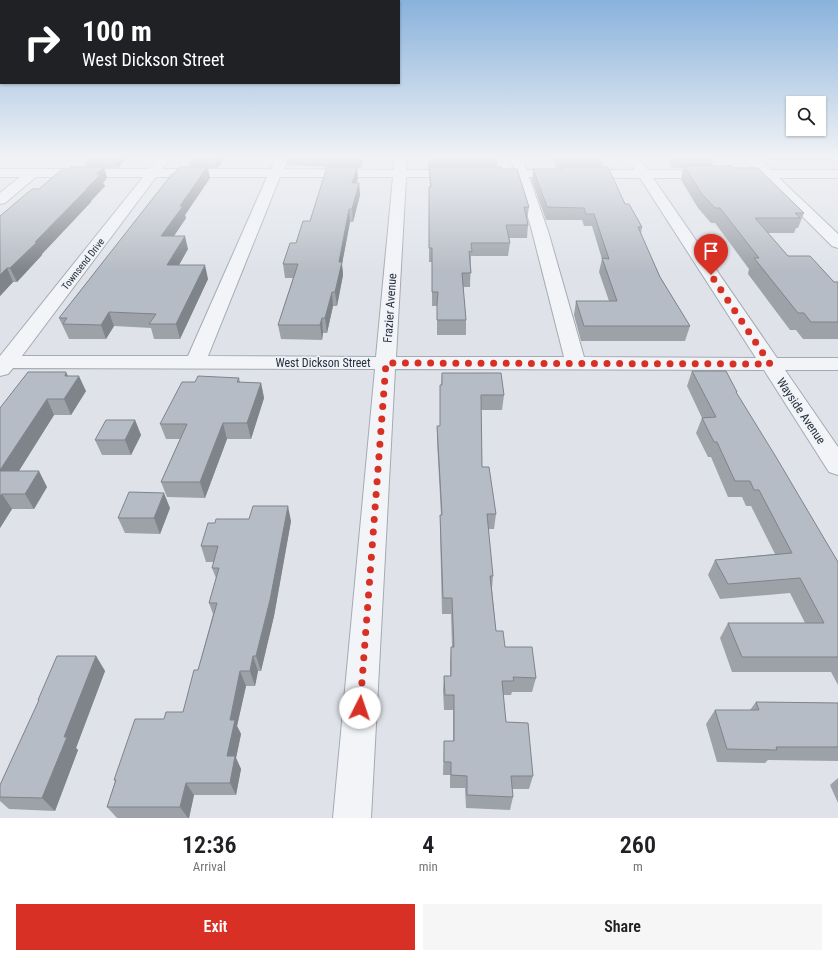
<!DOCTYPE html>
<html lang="en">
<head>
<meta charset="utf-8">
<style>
  :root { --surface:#fff; --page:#f6f6f6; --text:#202124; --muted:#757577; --accent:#d93025 }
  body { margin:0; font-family:"Roboto Condensed",sans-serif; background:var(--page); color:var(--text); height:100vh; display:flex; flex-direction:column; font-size:15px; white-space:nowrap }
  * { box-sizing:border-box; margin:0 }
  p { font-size:13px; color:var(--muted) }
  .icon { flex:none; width:22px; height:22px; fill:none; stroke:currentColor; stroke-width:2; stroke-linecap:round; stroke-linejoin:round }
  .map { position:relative; height:818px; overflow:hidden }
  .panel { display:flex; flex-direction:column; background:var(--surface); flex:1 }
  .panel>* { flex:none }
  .banner { position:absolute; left:0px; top:0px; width:400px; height:84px; box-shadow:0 1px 3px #0004; background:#202124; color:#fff; overflow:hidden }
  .tools { position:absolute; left:786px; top:96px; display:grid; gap:8px }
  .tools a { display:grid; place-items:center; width:40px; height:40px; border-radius:0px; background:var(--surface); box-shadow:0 1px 3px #0004; font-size:20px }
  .pin { position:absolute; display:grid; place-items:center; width:34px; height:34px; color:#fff; margin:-41px -17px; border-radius:50% 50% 50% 0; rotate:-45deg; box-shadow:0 0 4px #0007 }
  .pin .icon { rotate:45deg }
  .me { position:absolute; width:44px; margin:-22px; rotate:4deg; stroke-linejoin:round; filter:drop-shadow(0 0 3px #0008) }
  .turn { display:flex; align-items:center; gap:14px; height:84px; padding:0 16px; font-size:18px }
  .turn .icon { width:52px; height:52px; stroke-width:2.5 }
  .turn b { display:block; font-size:28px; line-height:34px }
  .eta { display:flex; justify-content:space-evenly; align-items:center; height:68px; text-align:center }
  .eta b { font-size:24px; font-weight:600; line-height:28px }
  .action { display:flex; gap:8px; margin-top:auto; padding:8px 16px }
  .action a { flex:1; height:46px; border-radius:0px; background:var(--accent); color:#fff; font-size:16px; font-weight:600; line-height:46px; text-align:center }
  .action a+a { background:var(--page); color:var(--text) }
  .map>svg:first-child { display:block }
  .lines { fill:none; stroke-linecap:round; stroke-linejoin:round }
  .minor-casing { stroke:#a4aab3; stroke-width:2 }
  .minor { fill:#f2f4f7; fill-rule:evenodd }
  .wall { fill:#9da2a9 }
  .shaded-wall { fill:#7f848a }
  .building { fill:#b6bcc5; stroke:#7f848a }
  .route { stroke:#d93025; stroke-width:7; stroke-dasharray:0 12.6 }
  .labels { text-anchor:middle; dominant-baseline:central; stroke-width:3; stroke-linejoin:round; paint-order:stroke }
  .far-street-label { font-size:10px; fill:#283040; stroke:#eff2f6 }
  .street-label { font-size:12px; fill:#283040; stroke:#eff2f6 }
</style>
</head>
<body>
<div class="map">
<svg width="838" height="818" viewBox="0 0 838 818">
  <rect width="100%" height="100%" fill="#dfe3e9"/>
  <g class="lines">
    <defs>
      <path id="minor" d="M159,156h13l-10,13h109l6,-13h12l-5,13 110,1 1,-14h12l-1,14h108l-4,-14h12l5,14h108l-9,-14h12l10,14h108l-13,-14h13l15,14h67v8h-59l59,56v14l-6,-2 -68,-68h-111l124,180h61v12h-53l53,77v28l-9,-3 -65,-102 -369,-1 -24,449h-38l42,-449 -362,-1 -5,6 -8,2v-20l143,-179h-107l-31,26 -5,1v-11l20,-16h-20v-8h149zM156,177h111l-79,179h-166zM280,177h113l-17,180 -168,-1zM406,177h110l16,54 32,126h-168zM529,177l111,1 116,180 -172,-1 -36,-126z"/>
    </defs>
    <use href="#minor" class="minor-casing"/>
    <use href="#minor" class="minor"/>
  </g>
  <path class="wall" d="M82,156h46l-10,12h-14l3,10 -4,5 2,3 -14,15v1l-49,52v1l-25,27h-4l-13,14v-80l68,-46 18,-3z
    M187,156h38l-5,9 -3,3h-9l2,10 -25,37 1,3 -12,18 14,13 -9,16 29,14 -28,60h-26l-3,-11 -37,-2 -8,13h-37l-10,-21 115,-144 16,-7z
    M286,156h77v5l-2,7h-4l1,10 -2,5h3l1,12 -7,27h-3l-8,42 1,11 -6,31h-4l-6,27h-4l-1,7 -41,-1 -3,-14 15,-47h-8l-2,-14 27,-43 21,-54 -44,-2z
    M428,156h70l-1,11 5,2 27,38 -2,13 1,5 -1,13h-18l1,5 -2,13h-37l-1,31h-7l3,33v15h-29v-29h-5v-44h-3v-63l1,-12 -1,-19h-1z
    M552,156h51v1l-1,10 23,37 17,23 -1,7 19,43 30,49 -5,15h-104l-7,-26 2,-14h33l-10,-29 3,-13 -10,-33h-8l-2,-6h-36l-14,-39 1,-12h28v-1h-5z
    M664,156h50v1l-2,9 22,2 70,45 -6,15h-2l-2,5h-26l20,23 46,26h4v57h-35l-7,-9h-6l-42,-56 1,-5 -34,-46h-4l-13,-15 -17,-28 2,-12h-10z
    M759,156h74l-2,4h-67z
    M692,371l45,21v2l101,168v123l-7,-13h-99l-12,-34 8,-15h77l-15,-30 -70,6 -12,-24 7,-15 60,-6 -24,-48h-5l-4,-9h-14l-17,-40h-3l-12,-24 6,-15 -15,-32z
    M442,373l62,22 -2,15h-21l1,57 14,47 -2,15h-6l5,47 -1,13 4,42 9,16 31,31 -4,14h-20l-1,3h-8l3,27 27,54 -4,13h-17l1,8 -3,13 -44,-2 -1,-20h-15v-13h-7l1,-34h9v-31h-9l-1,-20 1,-14h6v-14l1,-15h1l-1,-33h-9l-2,-83v-16h1l-4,-74v-15h3v-41h1z
    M68,376l18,15 -15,24h-17l-36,56 29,16 -13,22h-22l-12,19v-120z
    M239,378l1,4 21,1 3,15 -13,41h-24l-22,59 -38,-1 -6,-15 19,-43h-14l-6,-15 35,-42z
    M135,420l6,15 -10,20h-29l-7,-15z
    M170,508l-10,26 -35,-1 -7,-15z
    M291,521l-17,95 -13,55h-3l-3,15h-9l-9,40 4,8 -5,24 5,11 -5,26h-42l-5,23h-72l-10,-11 8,-26 -1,-1 50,-61 19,-7 15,-42 15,-56 -4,-11 7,-25 -4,-10 2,-6h-8l-5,-16z
    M96,656l9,15 -29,77 2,2 -23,61 -46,-2 -9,-8v-16l39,-84 -1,-1z
    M756,702l82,1v58l-70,-1 -3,3 -48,-1 -11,-38 9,-14h35z
    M838,778v25l-8,-18z"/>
  <path class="shaded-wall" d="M114,156h14l-10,12z
    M215,156h10l-5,9 -3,3z
    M360,156h3v5l-2,7z
    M104,167l3,11 -4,5 2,3 -14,15v1l-49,52v1l-25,27 -7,-14 25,-26 51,-53 10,-15z
    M207,167l3,11 -25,37 1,3 -21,31 -4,-13 19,-30z
    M357,167l1,11 -5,17 -1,-12z
    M359,183l1,12 -7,27 -1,-13z
    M349,209l1,13 -8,42 1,11 -6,31 -2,-14 4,-30z
    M185,236l3,13 -17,30 -4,-14z
    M205,265l3,14 -28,60 -4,-15z
    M7,268l6,14 -13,14v-21z
    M332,292l1,14 -6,27 -2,-15z
    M109,312l5,14 -8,13 -5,-14z
    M322,318l1,15 -1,7 -2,-15z
    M66,372l7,14 6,-10 7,15 -15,24 -7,-16 1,-23z
    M261,383l3,15 -13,41 -4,-16z
    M47,399l7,16 -45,72 -9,-14v-3z
    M135,420l6,15 -10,20 -6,-15z
    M223,423l4,16 -22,59 -5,-16z
    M39,471l8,16 -13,22 -9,-15z
    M164,493l6,15 -10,26 -6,-16z
    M2,494l10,15 -12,19v-32z
    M288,506l3,15 -17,95 -13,55 -5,-15z
    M96,656l9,15 -29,77 2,2 -23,61 -13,-13 22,-61z
    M253,656l5,15 -3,15 -5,-15z
    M240,671l6,15 -9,40 4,8 -5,24 5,11 -5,26 -6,-12 -3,-27 3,-36z
    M186,783l8,12 -5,23h-1l-8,-11z"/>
  <path class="building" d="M428,156h70v1h-70z
    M557,156h46v1h-46z
    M676,156h38v1h-38z
    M684,166h48l2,2h24l46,45h-9l5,5h-45l33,38h22l24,26h4v40h-27l-7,-9h-6l-44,-55h5l-39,-50h-5l-13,-14z
    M71,167h33l-8,7h5l-15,15h1l-52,53h2l-27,26h-3l-7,7v-59l32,-27h7l22,-19h7z
    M179,167h28l-27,39h3l-22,30h24l-18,29h38l-29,59h-27l7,-10 -47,-2 -8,13 -38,-1 4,-6h-8l113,-144h2z
    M327,167h30l-5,16h7l-7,26h-3l-10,53h3l-7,30h-3l-7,26h-3l-2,7h-42l20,-61h-15l7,-21h6l7,-22h7z
    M429,167h72l1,2h15l12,38h-5l4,18h-22l4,18h-39l1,9 -3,-1 2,22h-9l4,47h-29v-16l1,-12h-6v-44h-3v-61h2z
    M561,167h47l17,37h4l13,23h-4l22,50 30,49h-106l-8,-25h41l-15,-43 7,1 -15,-45h-8l-2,-6 -37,-1 -14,-38h29z
    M692,371h34l11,21h-1l40,65 62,105v95h-96l-14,-34h96l-24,-45 -72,6 -13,-24 77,-7 -33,-63h-5l-4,-9h-15l-18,-39h-3l-12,-24 14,-1z
    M28,372h38l-1,4h14l-15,23h-17l-47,71v-62z
    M442,373h59l3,22h-23l1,72h7l7,47h-9l6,62h-3l6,55h7l2,16h27l4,31 -23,-1 1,4h-12l4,41 22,1 5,53h-22l2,21 -46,-2v-19l-16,-1v-13h-7v-21h10v-46h-9l-1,-19h7v-29h3l-2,-49h-9l-3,-83h2l-5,-89h3v-41h2z
    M198,376l41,2 -2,4 24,1 -14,40h-24l-23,59h-39l26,-58h-27l22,-42h13z
    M106,420h29l-10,20h-30z
    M0,471h39l-14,23h-23l-2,2z
    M129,492l35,1 -10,25h-36z
    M253,506h35l-18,94 -14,56h-3l-3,15h-10l-10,49h5l-8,36h8l-5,27h-44l-6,24h-73l9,-27h-2l21,-61h29l2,-7h17l11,-42h4l19,-67h-8l10,-35h-7l6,-22h-17l7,-23h7l1,-4h33z
    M57,656h39l-32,81h3l-25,61 -42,-1v-12l39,-85h-1z
    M756,702l82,1v44h-62l1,3 -50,-1 -12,-39h44z"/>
  <linearGradient id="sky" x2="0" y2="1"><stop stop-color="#89b2dc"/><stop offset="0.58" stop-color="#f1f2f5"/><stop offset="1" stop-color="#f1f2f5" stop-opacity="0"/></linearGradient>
  <rect width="838" height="271" fill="url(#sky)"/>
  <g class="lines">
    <path class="route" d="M360,708l26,-345 384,1 -59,-89"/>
  </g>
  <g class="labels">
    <g class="far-street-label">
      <text transform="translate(83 264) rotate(-52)">Townsend Drive</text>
    </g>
    <g class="street-label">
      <text transform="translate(390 308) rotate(-86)">Frazier Avenue</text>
      <text x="323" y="363">West Dickson Street</text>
      <text transform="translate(801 411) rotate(56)">Wayside Avenue</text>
    </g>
  </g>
</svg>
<div class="tools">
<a><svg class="icon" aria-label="search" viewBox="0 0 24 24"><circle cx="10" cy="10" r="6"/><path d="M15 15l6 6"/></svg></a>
</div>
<div class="pin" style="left:711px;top:275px;background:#d93025"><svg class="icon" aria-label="arrive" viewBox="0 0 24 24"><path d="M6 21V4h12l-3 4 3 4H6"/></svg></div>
<svg class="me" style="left:360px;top:708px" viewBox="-20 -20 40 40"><circle r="19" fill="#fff"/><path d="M0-13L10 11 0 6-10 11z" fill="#d93025"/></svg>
<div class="banner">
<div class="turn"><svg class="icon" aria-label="right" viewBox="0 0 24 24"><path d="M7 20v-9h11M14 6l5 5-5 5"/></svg><div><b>100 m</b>West Dickson Street</div></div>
</div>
</div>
<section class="panel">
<div class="eta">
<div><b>12:36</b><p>Arrival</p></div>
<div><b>4</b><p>min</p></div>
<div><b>260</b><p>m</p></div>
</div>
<div class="action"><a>Exit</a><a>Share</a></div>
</section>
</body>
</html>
